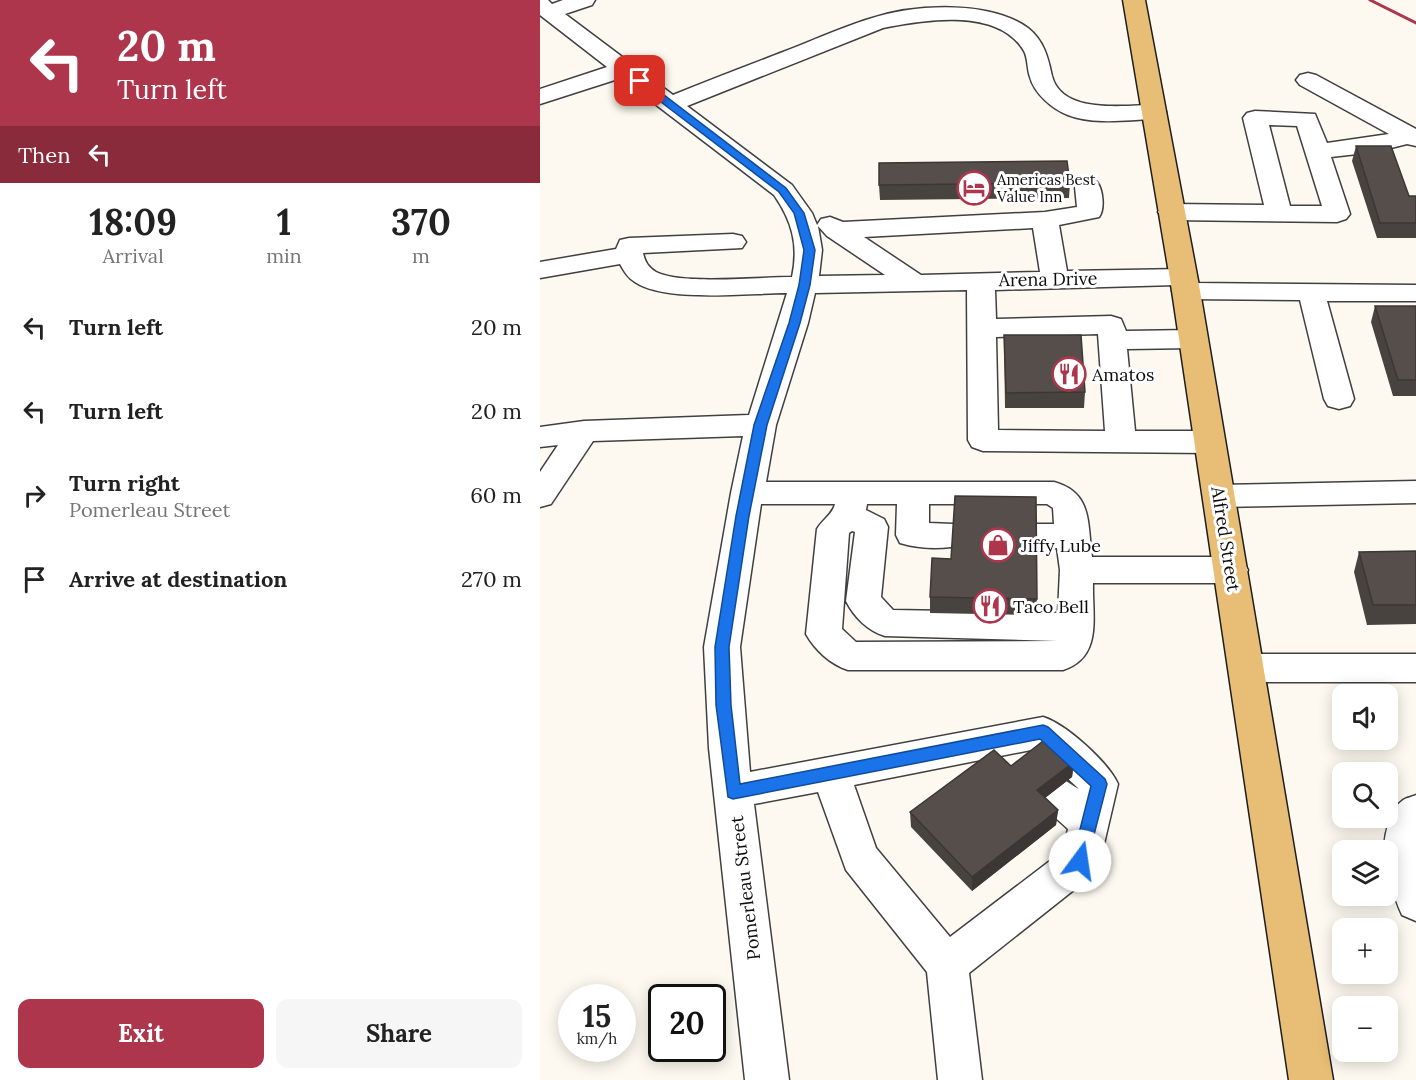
<!DOCTYPE html>
<html lang="en">
<head>
<meta charset="utf-8">
<style>
  :root { --surface:#fff; --page:#f6f6f6; --text:#222; --muted:#767676; --accent:#ad364c }
  body { margin:0; font-family:Lora,serif; background:var(--page); color:var(--text); height:100vh; display:flex; flex-direction:column; font-size:22px; white-space:nowrap }
  * { box-sizing:border-box; margin:0 }
  p { font-size:20px; color:var(--muted) }
  .icon { flex:none; width:33px; height:33px; fill:none; stroke:currentColor; stroke-width:2; stroke-linecap:round; stroke-linejoin:round }
  .map { position:relative; flex:1; overflow:hidden }
  .side { display:flex; flex-direction:column; background:var(--surface); width:540px }
  .side>* { flex:none }
  .top-card { background:#ad364c; color:#fff; overflow:hidden }
  .controls { position:absolute; left:792px; top:684px; display:grid; gap:12px }
  .controls a { display:grid; place-items:center; width:66px; height:66px; border-radius:12px; background:var(--surface); box-shadow:0 3px 15px #0003; font-size:30px }
  .speed { position:absolute; left:18px; top:984px; display:flex; gap:12px; font-size:30px; font-weight:700; text-align:center }
  .speed>* { display:grid; place-content:center; width:78px; height:78px; border-radius:50%; background:var(--surface); box-shadow:0 3px 15px #0003; line-height:1 }
  .speed small { font-size:15px; font-weight:400 }
  .speed .limit { border:3px solid #111; border-radius:9px; background:#fff; color:#111 }
  .pin { position:absolute; display:grid; place-items:center; width:51px; height:51px; color:#fff; margin:-26px; border-radius:12px; box-shadow:0 3px 9px #0006 }
  .me { position:absolute; width:66px; margin:-33px; rotate:14deg; stroke-linejoin:round; filter:drop-shadow(0 0 4px #0008) }
  .turn { display:flex; align-items:center; gap:21px; height:126px; padding:0 18px; font-size:27px }
  .turn .icon { width:78px; height:78px; stroke-width:2.5 }
  .turn b { display:block; font-size:42px; line-height:51px }
  .then { display:flex; align-items:center; height:57px; padding:0 18px; background:#0003; gap:12px; font-size:22px }
  .eta { display:flex; justify-content:space-evenly; align-items:center; height:102px; text-align:center }
  .eta b { font-size:36px; font-weight:700; line-height:42px }
  .primary-button { display:flex; gap:12px; margin-top:auto; padding:12px 18px }
  .primary-button a { flex:1; height:69px; border-radius:12px; background:var(--accent); color:#fff; font-size:24px; font-weight:700; line-height:69px; text-align:center }
  .primary-button a+a { background:var(--page); color:var(--text) }
  ul { padding:0; list-style:none }
  li { display:flex; align-items:center; gap:18px; height:84px; padding:0 18px }
  li div { flex:1 }
  li b { display:block; font-size:22px }
  li em { font-style:normal }
  main { display:flex; flex:1; min-height:0 }
  .map>svg:first-child { display:block }
  .lines { fill:none; stroke-linecap:round; stroke-linejoin:round }
  .minor-casing { stroke:#404040; stroke-width:3 }
  .major-casing { stroke:#1e1e1e; stroke-width:3 }
  .minor { fill:#fff; fill-rule:evenodd }
  .major { fill:#e8bd75; fill-rule:evenodd }
  .rail { stroke:#ad364c; stroke-width:3 }
  .wall { fill:#494340 }
  .shaded-wall { fill:#3c3734 }
  .building { fill:#554e4b; stroke:#3c3734; stroke-width:1.5 }
  .route { fill:#1a73e8; stroke:#114b97; stroke-width:1.5 }
  .labels { text-anchor:middle; dominant-baseline:central; stroke-width:6; stroke-linejoin:round; paint-order:stroke }
  .far-poi-label { font-size:15px; fill:#0d0d0d; stroke:#fff; text-anchor:start }
  .street-label { font-size:18px; fill:#0d0d0d; stroke:#fff }
  .poi-label { font-size:18px; fill:#0d0d0d; stroke:#fff; text-anchor:start }
</style>
</head>
<body>
<main>
<section class="side">
<div class="top-card">
<div class="turn"><svg class="icon" aria-label="left" viewBox="0 0 24 24"><path d="M17 20v-9H6M10 6l-5 5 5 5"/></svg><div><b>20 m</b>Turn left</div></div>
<div class="then">Then<svg class="icon" aria-label="left" viewBox="0 0 24 24"><path d="M17 20v-9H6M10 6l-5 5 5 5"/></svg></div>
</div>
<div class="eta">
<div><b>18:09</b><p>Arrival</p></div>
<div><b>1</b><p>min</p></div>
<div><b>370</b><p>m</p></div>
</div>
<ul>
<li><svg class="icon" aria-label="left" viewBox="0 0 24 24"><path d="M17 20v-9H6M10 6l-5 5 5 5"/></svg><div><b>Turn left</b></div><em>20 m</em></li>
<li><svg class="icon" aria-label="left" viewBox="0 0 24 24"><path d="M17 20v-9H6M10 6l-5 5 5 5"/></svg><div><b>Turn left</b></div><em>20 m</em></li>
<li><svg class="icon" aria-label="right" viewBox="0 0 24 24"><path d="M7 20v-9h11M14 6l5 5-5 5"/></svg><div><b>Turn right</b><p>Pomerleau Street</p></div><em>60 m</em></li>
<li><svg class="icon" aria-label="arrive" viewBox="0 0 24 24"><path d="M6 21V4h12l-3 4 3 4H6"/></svg><div><b>Arrive at destination</b></div><em>270 m</em></li>
</ul>
<div class="primary-button"><a>Exit</a><a>Share</a></div>
</section>
<div class="map">
<svg width="876" height="1080" viewBox="0 0 876 1080">
  <rect width="100%" height="100%" fill="#fdf9f0"/>
  <g class="lines">
    <defs>
      <path id="minor" d="M0,0h8l4,4 11,-4h32l-3,5 -27,9 108,81c37,-15 74,-29 110,-43 29,-11 57,-24 86,-33 44,-15 121,-19 159,9 16,13 20,29 24,48 10,39 73,29 102,29l8,2 4,5 -4,5 -8,2c-28,1 -60,6 -86,-4 -16,-6 -34,-22 -38,-38 -3,-8 -2,-19 -6,-26 -26,-44 -100,-31 -141,-23l-196,78 105,79 20,28 5,12 4,-6 9,-2 13,5 202,-10 32,-5 -2,-20 4,-5 9,-3 9,3c6,8 8,27 2,35l-40,8 8,46 116,-2 10,2 4,6 -4,6 223,2v16h-89l27,98 -4,7 -11,3 -11,-3 -4,-7 -24,-99 -114,-1 -10,-2 -4,-6 4,-6 -181,5 1,29 115,-3 10,3 5,12 67,-1 10,3 4,6 -4,6 -10,3 -66,1 8,82h75l11,4 4,7 -4,7 -11,4 -227,-2 -11,-4 -4,-7 -1,-150 -152,3 -7,30 -32,102 -10,57h288c39,11 33,41 38,75h139l12,4 5,9 -5,9 -12,4h-138c-1,34 10,74 -30,87h-215c-18,-6 -33,-20 -42,-36l11,-105c5,-9 16,-15 18,-25h-74l-21,143 10,125 293,-55c23,7 65,45 75,67l-18,77 -6,13 -125,99 13,107h-44l-11,-108 -81,-102 -28,-78 -64,12 35,276h-44l-36,-332 -5,-101 27,-154 12,-57 -150,5 -42,63 -11,3v-35l18,-27 -18,2v-20l44,-6 165,-6 38,-122c-38,0 -121,10 -152,-11 -7,-4 -11,-11 -15,-18l-80,14v-16l76,-13 4,-9 9,-2 104,-4 9,2 4,6 -4,6 -99,5c2,9 5,14 13,19 25,13 104,5 136,5 7,-32 0,-56 -18,-82l-153,-117 -81,26v-15l67,-22 -67,-52zM278,226l9,10 58,39 -66,1 3,-26zM493,228l7,44 -119,3 -57,-38zM558,334l7,97 -107,-1 -2,-93zM327,504h30l-1,31 4,8c20,6 45,7 65,1l4,-8 -4,-8 -12,-4 -24,-1v-19h118l6,4 1,16h-18l-12,4 -4,8 4,8 12,4h21l3,22 -2,43 -165,-3 -12,-13 7,-70 -4,-8 -18,-9zM312,531l3,1 -9,69c8,16 22,30 39,35l172,5 -201,1 -14,-13 7,-96zM496,749l43,40c-16,-8 -17,-17 -40,-10l-5,12 5,12 29,26 -5,22 -113,86 -74,-89 -22,-63z
        M768,73l8,2 100,54v17l-9,-2 -32,8 -44,5 19,57 -4,5 -9,3 -166,-2 -9,-3 -4,-5 4,-5 9,-3 93,1 -21,-87 4,-5 8,-2 60,3 12,29 62,-9 -89,-49 -4,-5 4,-5zM729,125l28,1 25,80h-32z
        M876,481v22l-197,4 -11,-3 -5,-8 5,-8 11,-3z
        M707,654h169v28h-169l-13,-4 -5,-10 5,-10z
        M876,795v126l-14,-6c-10,-22 -14,-41 -14,-65h-4v-3c1,-13 6,-38 18,-46 3,-3 10,-4 14,-6z"/>
      <path id="major" d="M583,0h22l55,291 133,789h-44l-117,-789z"/>
    </defs>
    <use href="#minor" class="minor-casing"/>
    <use href="#major" class="major-casing"/>
    <use href="#minor" class="minor"/>
    <use href="#major" class="major"/>
    <path class="rail" d="M830,0l46,23"/>
  </g>
  <path class="wall" d="M816,146l53,50h7v42h-39l-25,-77z
    M530,183l-1,15 -189,2 -1,-15z
    M835,306h41v90h-23l-22,-74z
    M464,335l81,57 -1,16h-79z
    M876,551v73l-49,1 -13,-53 5,-20z
    M390,597l107,2 -1,16 -106,-2z
    M534,762l-2,15 -27,21 13,12 -2,15 -84,66 -61,-64 -1,-15 101,-46z"/>
  <path class="shaded-wall" d="M534,762l-2,15 -36,28 1,-15z
    M518,810l-2,15 -84,66v-14z"/>
  <path class="building" d="M816,146h35l18,50h7v27h-36z
    M527,161l3,22 -191,2v-22z
    M835,306h41v74h-18z
    M464,335h77l4,57 -79,1z
    M415,496l81,1 1,102 -107,-2 2,-39 19,1z
    M876,551v54h-43l-14,-53z
    M507,738l27,24 -37,28 21,20 -86,67 -62,-65 84,-62 17,16z"/>
  <path class="route" d="M96,79h7l143,109 18,25 11,37 -5,35 -10,38 -33,102 -18,91 -20,131 2,58 9,79 303,-59 5,2 57,52 2,5 -21,82 -6,2 -6,-2 -2,-5 19,-75 -51,-47 -307,60 -5,-2 -12,-92 -1,-58 21,-131 18,-91 35,-102 10,-38 5,-35 -10,-37 -15,-21 -143,-109z"/>
  <defs>
    <symbol id="hotel-ring" viewBox="-11 -11 22 22"><circle r="9.5" fill="#fff" stroke="#ad364c" stroke-width="1.5"/><path d="M-6-4.5h1.5V1H6V5H4.5V3h-9V5H-6ZM-4 0a1.8 1.8 0 1 1 3.6 0ZM.5 0V-2.5h3Q6-2.5 6 0Z" fill="#ad364c"/></symbol>
    <symbol id="restaurant-ring" viewBox="-11 -11 22 22"><circle r="9.5" fill="#fff" stroke="#ad364c" stroke-width="1.5"/><path d="M-5-6h1v4h1v-4h1v4h1v-4h1v5L-1.5 .5V6h-2V.5L-5-1ZM5-6V6H3V1.5H1.5Q1.5-4 5-6Z" fill="#ad364c"/></symbol>
    <symbol id="shop-ring" viewBox="-11 -11 22 22"><circle r="9.5" fill="#fff" stroke="#ad364c" stroke-width="1.5"/><path d="M-5-2.5h2.3a2.7 3.5 0 0 1 5.4 0H5L5.5 6h-11ZM-1.5-2.5h3a1.5 2.3 0 0 0-3 0Z" fill="#ad364c"/></symbol>
  </defs>
  <g fill-rule="evenodd">
    <use href="#hotel-ring" x="415" y="169" width="38" height="38"/>
    <use href="#restaurant-ring" x="510" y="355" width="38" height="38"/>
    <use href="#shop-ring" x="439" y="526" width="38" height="38"/>
    <use href="#restaurant-ring" x="431" y="587" width="38" height="38"/>
  </g>
  <g class="labels">
    <g class="far-poi-label">
      <text x="457" y="179">Americas Best<tspan x="457" dy="17">Value Inn</tspan></text>
    </g>
    <g class="street-label">
      <text transform="translate(508 279) rotate(-1)">Arena Drive</text>
      <text transform="translate(686 539) rotate(81)">Alfred Street</text>
      <text transform="translate(205 888) rotate(-97)">Pomerleau Street</text>
    </g>
    <g class="poi-label">
      <text x="552" y="374">Amatos</text>
      <text x="481" y="545">Jiffy Lube</text>
      <text x="473" y="606">Taco Bell</text>
    </g>
  </g>
</svg>
<div class="controls">
<a><svg class="icon" aria-label="sound" viewBox="0 0 24 24"><path d="M4 9h4l5-4v14l-5-4H4zM17 9q2 3 0 6"/></svg></a>
<a><svg class="icon" aria-label="search" viewBox="0 0 24 24"><circle cx="10" cy="10" r="6"/><path d="M15 15l6 6"/></svg></a>
<a><svg class="icon" aria-label="layers" viewBox="0 0 24 24"><path d="M12 4l9 5-9 5-9-5zM3 14l9 5 9-5"/></svg></a>
<a>+</a>
<a>−</a>
</div>
<div class="speed"><div>15<small>km/h</small></div><div class="limit">20</div></div>
<div class="pin" style="left:100px;top:81px;background:#d93025"><svg class="icon" aria-label="arrive" viewBox="0 0 24 24"><path d="M6 21V4h12l-3 4 3 4H6"/></svg></div>
<svg class="me" style="left:540px;top:861px" viewBox="-20 -20 40 40"><circle r="19" fill="#fff"/><path d="M0-13L10 11 0 6-10 11z" fill="#1a73e8"/></svg>
</div>
</main>
</body>
</html>
